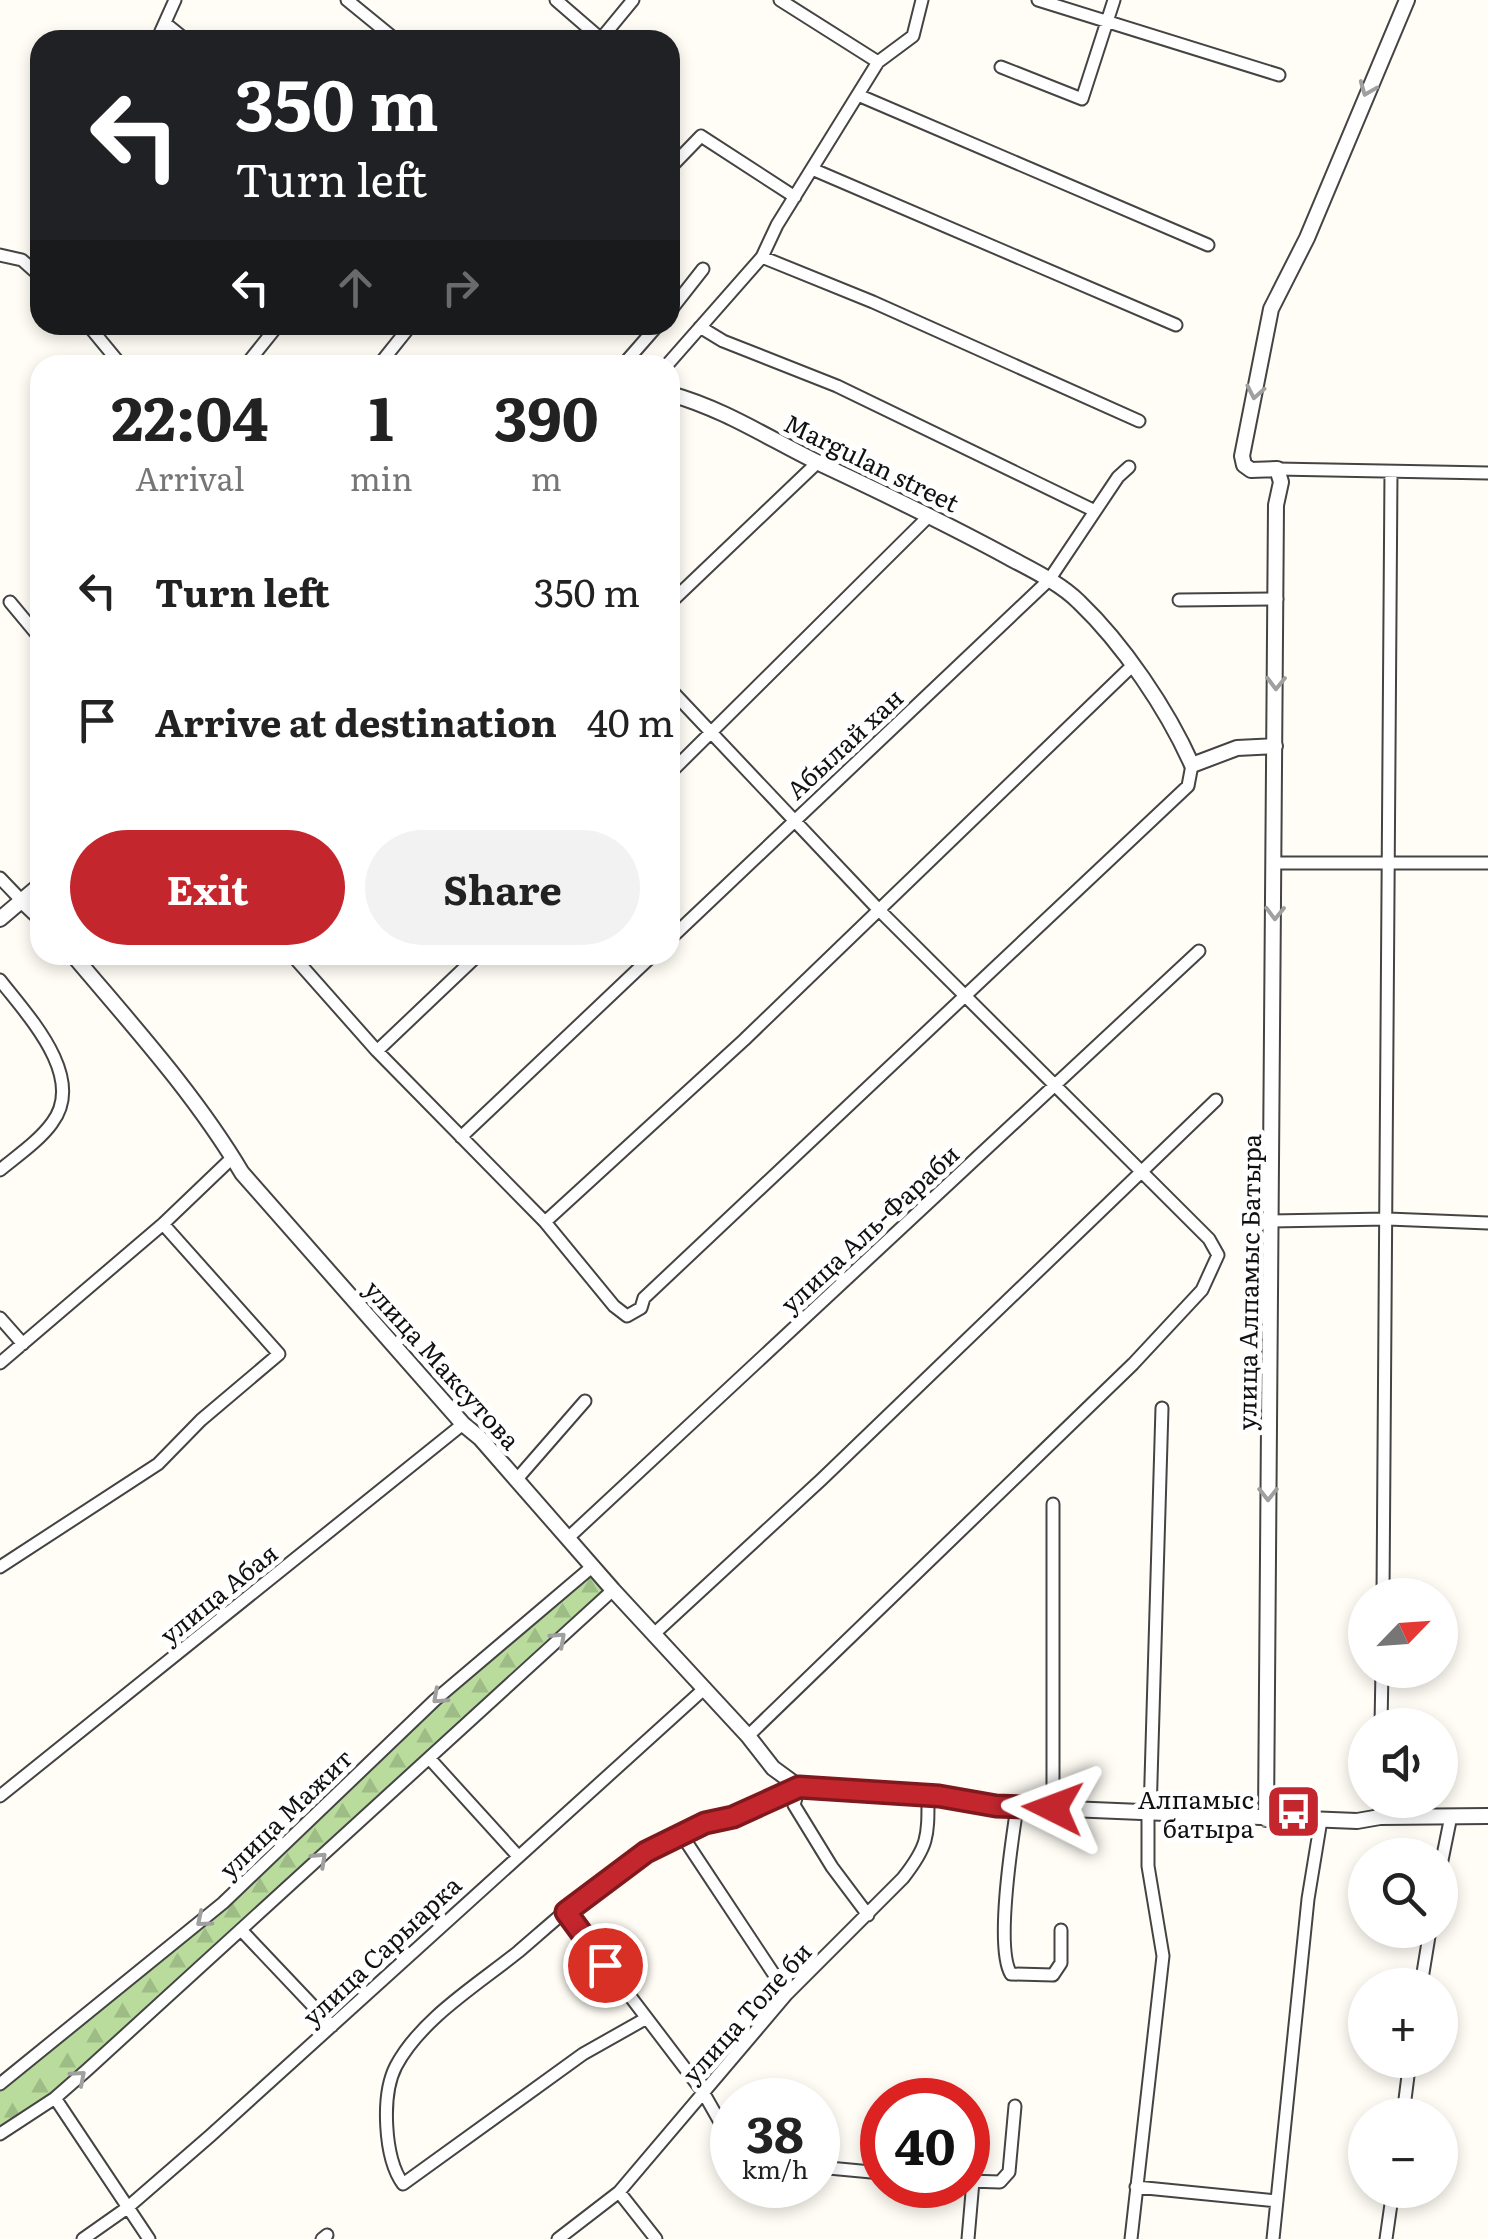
<!DOCTYPE html>
<html lang="en">
<head>
<meta charset="utf-8">
<style>
  :root { --surface:#fff; --page:#f2f2f2; --text:#222; --muted:#767676; --accent:#c4262e }
  body { margin:0; font-family:Literata,serif; background:var(--page); color:var(--text); height:100vh; display:flex; flex-direction:column; font-size:38px; white-space:nowrap }
  * { box-sizing:border-box; margin:0 }
  p { font-size:32px; color:var(--muted) }
  .icon { flex:none; width:55px; height:55px; fill:none; stroke:currentColor; stroke-width:2; stroke-linecap:round; stroke-linejoin:round }
  .map { position:relative; flex:1; overflow:hidden }
  .side { position:absolute; left:30px; top:355px; width:650px; height:610px; display:flex; flex-direction:column; background:var(--surface); border-radius:30px; box-shadow:0 5px 15px #0003 }
  .side>* { flex:none }
  .banner { position:absolute; left:30px; top:30px; width:650px; height:305px; border-radius:30px; box-shadow:0 5px 15px #0003; background:#202124; color:#fff; overflow:hidden }
  .needle { width:65px; rotate:65deg }
  .tools { position:absolute; left:1348px; top:1578px; display:grid; gap:20px }
  .tools a { display:grid; place-items:center; width:110px; height:110px; border-radius:50%; background:var(--surface); box-shadow:0 5px 15px #0003; font-size:50px }
  .speed { position:absolute; left:710px; top:2078px; display:flex; gap:20px; font-size:50px; font-weight:700; text-align:center }
  .speed>* { display:grid; place-content:center; width:130px; height:130px; border-radius:50%; background:var(--surface); box-shadow:0 5px 15px #0003; line-height:1 }
  .speed small { font-size:25px; font-weight:400 }
  .speed .limit { border:15px solid #d22; background:#fff; color:#111 }
  .pin { position:absolute; display:grid; place-items:center; width:85px; height:85px; color:#fff; margin:-42px; border:5px solid #fff; border-radius:50%; box-shadow:0 2px 10px #0007 }
  .me { position:absolute; width:110px; margin:-55px; rotate:273deg; stroke-linejoin:round; filter:drop-shadow(0 0 8px #0008) }
  .turn { display:flex; align-items:center; gap:35px; height:210px; padding:0 40px; font-size:45px }
  .turn .icon { width:130px; height:130px; stroke-width:2.5 }
  .turn b { display:block; font-size:70px; line-height:85px }
  .lanes { display:flex; align-items:center; height:95px; padding:0 40px; background:#0003; justify-content:center; gap:50px; direction:ltr }
  .lanes .off { opacity:.35 }
  .eta { display:flex; justify-content:space-evenly; align-items:center; height:170px; text-align:center }
  .eta b { font-size:60px; font-weight:700; line-height:70px }
  .action { display:flex; gap:20px; margin-top:auto; padding:20px 40px }
  .action a { flex:1; height:115px; border-radius:60px; background:var(--accent); color:#fff; font-size:40px; font-weight:700; line-height:115px; text-align:center }
  .action a+a { background:var(--page); color:var(--text) }
  ul { padding:0; list-style:none }
  li { display:flex; align-items:center; gap:30px; height:130px; padding:0 40px }
  li div { flex:1 }
  li b { display:block; font-size:38px }
  li em { font-style:normal }
  .map>svg:first-child { display:block }
  .forest { fill:url(#forest-firs) }
  .lines { fill:none; stroke-linecap:round; stroke-linejoin:round }
  .minor-casing { stroke:#444; stroke-width:15 }
  .tertiary-casing { stroke:#444; stroke-width:18 }
  .minor { stroke:#fff; stroke-width:11 }
  .tertiary { stroke:#fff; stroke-width:14 }
  .oneway { stroke:#a0a0a0 }
  .route-casing { stroke:#7f191e; stroke-width:25 }
  .route { stroke:#c4262e; stroke-width:18 }
  .labels { text-anchor:middle; dominant-baseline:central; stroke-width:10; stroke-linejoin:round; paint-order:stroke }
  .street-label { font-size:25px; fill:#111; stroke:#fff }
  .poi-label { font-size:25px; fill:#111; stroke:#fff; text-anchor:end }
</style>
</head>
<body>
<div class="map">
<svg width="1488" height="2239" viewBox="0 0 1488 2239">
  <defs>
    <pattern id="forest-firs" width="22" height="20" patternUnits="userSpaceOnUse" patternTransform="scale(2.5)"><rect width="22" height="20" fill="#b9dc9c"/><path d="M5 1l3.5 6h-7zM16 11l3.5 6h-7z" fill="#9ebc85"/></pattern>
  </defs>
  <rect width="100%" height="100%" fill="#fffdf5"/>
  <path class="forest" d="M602,1570l14,17 -561,507 -55,39v-51l222,-179 316,-292z"/>
  <g class="lines">
    <defs>
      <path id="minor" d="M347,0l49,40
        M556,0l45,39
        M780,0l98,62
        M1038,0l241,75
        M165,23l21,17
        M157,40l18,-40
        M600,40l33,-40
        M1001,67l81,32 32,-99
        M858,95l350,150
        M670,168l31,-32 94,61
        M812,169l364,156
        M0,255l22,5 18,16
        M762,257l111,45 266,119
        M35,270l5,-23
        M670,311l33,-42
        M88,325l33,40
        M700,327l23,14 114,45 258,125
        M246,365l32,-40
        M379,365l32,-40
        M623,365l35,-40
        M667,365l95,-108 15,-32 101,-163 35,-26 9,-36
        M1277,469l211,4
        M1179,600l98,-1
        M10,602l30,36
        M670,603l148,-141
        M670,689l208,220 331,330 9,16 -16,35 -69,74 -385,372
        M670,773l260,-258
        M1275,863h213
        M0,878l22,23
        M670,939l379,-359 69,-103 11,-10
        M292,955l85,96 168,171 69,84 13,10 14,-8 3,-10 544,-512 4,-21
        M0,980c27,35 87,97 52,143 -13,18 -35,33 -52,47
        M377,1051l101,-96
        M461,1137l192,-182
        M1270,1221l118,-2 100,4
        M545,1222l199,-182 388,-374
        M0,1318l23,26
        M0,1363l163,-139 69,-66
        M517,1479l68,-78
        M569,1537l630,-586
        M0,1567l158,-103 43,-44 78,-66 -116,-130
        M1383,1595l8,-1123
        M655,1633l167,-154 394,-379
        M1381,1725l1,-55
        M429,1758l88,97
        M799,1787l-5,18 38,62 36,48
        M0,1796l463,-372
        M1017,1807c-5,33 -22,141 -6,167l42,1 8,-12v-33
        M1053,1808v-304
        M1150,1814l12,-406
        M1380,1817v-17
        M681,1834l106,160
        M1440,1870l11,-54
        M566,1912l137,180 29,51
        M242,1931l90,95
        M1421,1985l9,-55
        M645,2019l-62,35 -180,130c-19,-26 -22,-89 -7,-118 25,-47 81,-81 122,-114 42,-36 85,-76 133,-103 48,-25 99,-38 148,-62
        M0,2084l223,-181 212,-203 158,-134
        M55,2098l94,141
        M1403,2115l7,-55
        M0,2134l55,-36 32,-28 526,-480
        M818,2167l64,6
        M968,2181l32,1 9,-10 6,-66
        M1136,2187l141,14
        M619,2192l37,47
        M83,2239l44,-31 83,-72 495,-448
        M322,2239l5,-4
        M558,2239l61,-47 168,-198 116,-116c26,-33 25,-42 25,-83
        M968,2239l5,-58
        M1131,2239l32,-283 -15,-90v-52
        M1273,2239l35,-340 13,-79
        M1386,2239l7,-49"/>
      <path id="tertiary" d="M670,394c55,15 101,46 153,71 62,29 124,59 185,92 24,13 52,26 71,45 44,42 88,107 113,163l45,-17 38,-2
        M22,901l18,17
        M0,919l40,-34
        M73,955c59,70 122,139 169,218l221,251 17,14 133,152 135,146 25,32 26,19 140,8 57,11 361,15 23,-4 108,-1
        M1266,1819l10,-1314 5,-23 -4,-13 -26,1 -7,-5 -2,-9 29,-147 36,-71 100,-238"/>
    </defs>
    <use href="#minor" class="minor-casing"/>
    <use href="#tertiary" class="tertiary-casing"/>
    <use href="#minor" class="minor"/>
    <use href="#tertiary" class="tertiary"/>
  </g>
  <defs><path id="oneway-chevron" d="M-2-3.5L2.5 0L-2 3.5" fill="none" stroke-width="1.6" stroke-linecap="round" stroke-linejoin="round" transform="scale(2.5)"/></defs>
  <g class="oneway">
    <use href="#oneway-chevron" transform="translate(1367 89) rotate(112)"/>
    <use href="#oneway-chevron" transform="translate(1255 392) rotate(101)"/>
    <use href="#oneway-chevron" transform="translate(1276 683) rotate(91)"/>
    <use href="#oneway-chevron" transform="translate(1275 913) rotate(91)"/>
    <use href="#oneway-chevron" transform="translate(1268 1494) rotate(90)"/>
    <use href="#oneway-chevron" transform="translate(559 1639) rotate(-42)"/>
    <use href="#oneway-chevron" transform="translate(439 1697) rotate(138)"/>
    <use href="#oneway-chevron" transform="translate(320 1859) rotate(-43)"/>
    <use href="#oneway-chevron" transform="translate(203 1920) rotate(140)"/>
    <use href="#oneway-chevron" transform="translate(79 2077) rotate(-41)"/>
  </g>
  <g class="lines">
    <defs>
      <path id="route" d="M605,1965l-39,-53 80,-60 59,-29 28,-6 66,-30 140,9 57,10 57,2"/>
    </defs>
    <use href="#route" class="route-casing"/>
    <use href="#route" class="route"/>
  </g>
  <defs>
    <symbol id="bus-square" viewBox="-11 -11 22 22"><rect x="-9" y="-9" width="18" height="18" rx="4" fill="#c4262e" stroke="#fff"/><path d="M-5-6H5V4H4V6H2V4H-2V6H-4V4H-5ZM-3.5-4V0h7V-4ZM-3.5 1.2v1.5H-2V1.2ZM2 1.2v1.5H3.5V1.2Z" fill="#fff"/></symbol>
  </defs>
  <g fill-rule="evenodd">
    <use href="#bus-square" x="1262" y="1780" width="63" height="63"/>
  </g>
  <g class="labels">
    <g class="street-label">
      <text transform="translate(872 462) rotate(26)">Margulan street</text>
      <text transform="translate(844 743) rotate(-43)">Абылай хан</text>
      <text transform="translate(869 1228) rotate(-43)">улица Аль-Фараби</text>
      <text transform="translate(1248 1282) rotate(-89)">улица Алпамыс Батыра</text>
      <text transform="translate(443 1364) rotate(48)">улица Максутова</text>
      <text transform="translate(218 1593) rotate(-39)">улица Абая</text>
      <text transform="translate(285 1813) rotate(-44)">улица Мажит</text>
      <text transform="translate(381 1950) rotate(-43)">улица Сарыарка</text>
      <text transform="translate(746 2012) rotate(-48)">улица Толе би</text>
    </g>
    <g class="poi-label">
      <text x="1254" y="1798">Алпамыс<tspan x="1254" dy="29">батыра</tspan></text>
    </g>
  </g>
</svg>
<div class="tools">
<a><svg class="needle" viewBox="-14 -14 28 28"><path d="M0-13l5 13h-10z" fill="#e53935"/><path d="M0 13l5-13h-10z" fill="#767676"/></svg></a>
<a><svg class="icon" aria-label="sound" viewBox="0 0 24 24"><path d="M4 9h4l5-4v14l-5-4H4zM17 9q2 3 0 6"/></svg></a>
<a><svg class="icon" aria-label="search" viewBox="0 0 24 24"><circle cx="10" cy="10" r="6"/><path d="M15 15l6 6"/></svg></a>
<a>+</a>
<a>−</a>
</div>
<div class="speed"><div>38<small>km/h</small></div><div class="limit">40</div></div>
<div class="pin" style="left:605px;top:1965px;background:#d93025"><svg class="icon" aria-label="arrive" viewBox="0 0 24 24"><path d="M6 21V4h12l-3 4 3 4H6"/></svg></div>
<svg class="me" style="left:1053px;top:1808px" viewBox="-20 -20 40 40"><path d="M0-17L14 15 0 8-14 15z" fill="#c4262e" stroke="#fff" stroke-width="4"/></svg>
<div class="banner">
<div class="turn"><svg class="icon" aria-label="left" viewBox="0 0 24 24"><path d="M17 20v-9H6M10 6l-5 5 5 5"/></svg><div><b>350 m</b>Turn left</div></div>
<div class="lanes"><svg class="icon" aria-label="left" viewBox="0 0 24 24"><path d="M17 20v-9H6M10 6l-5 5 5 5"/></svg><svg class="icon off" aria-label="ahead" viewBox="0 0 24 24"><path d="M12 20V5M6 11l6-6 6 6"/></svg><svg class="icon off" aria-label="right" viewBox="0 0 24 24"><path d="M7 20v-9h11M14 6l5 5-5 5"/></svg></div>
</div>
<section class="side">
<div class="eta">
<div><b>22:04</b><p>Arrival</p></div>
<div><b>1</b><p>min</p></div>
<div><b>390</b><p>m</p></div>
</div>
<ul>
<li><svg class="icon" aria-label="left" viewBox="0 0 24 24"><path d="M17 20v-9H6M10 6l-5 5 5 5"/></svg><div><b>Turn left</b></div><em>350 m</em></li>
<li><svg class="icon" aria-label="arrive" viewBox="0 0 24 24"><path d="M6 21V4h12l-3 4 3 4H6"/></svg><div><b>Arrive at destination</b></div><em>40 m</em></li>
</ul>
<div class="action"><a>Exit</a><a>Share</a></div>
</section>
</div>
</body>
</html>
